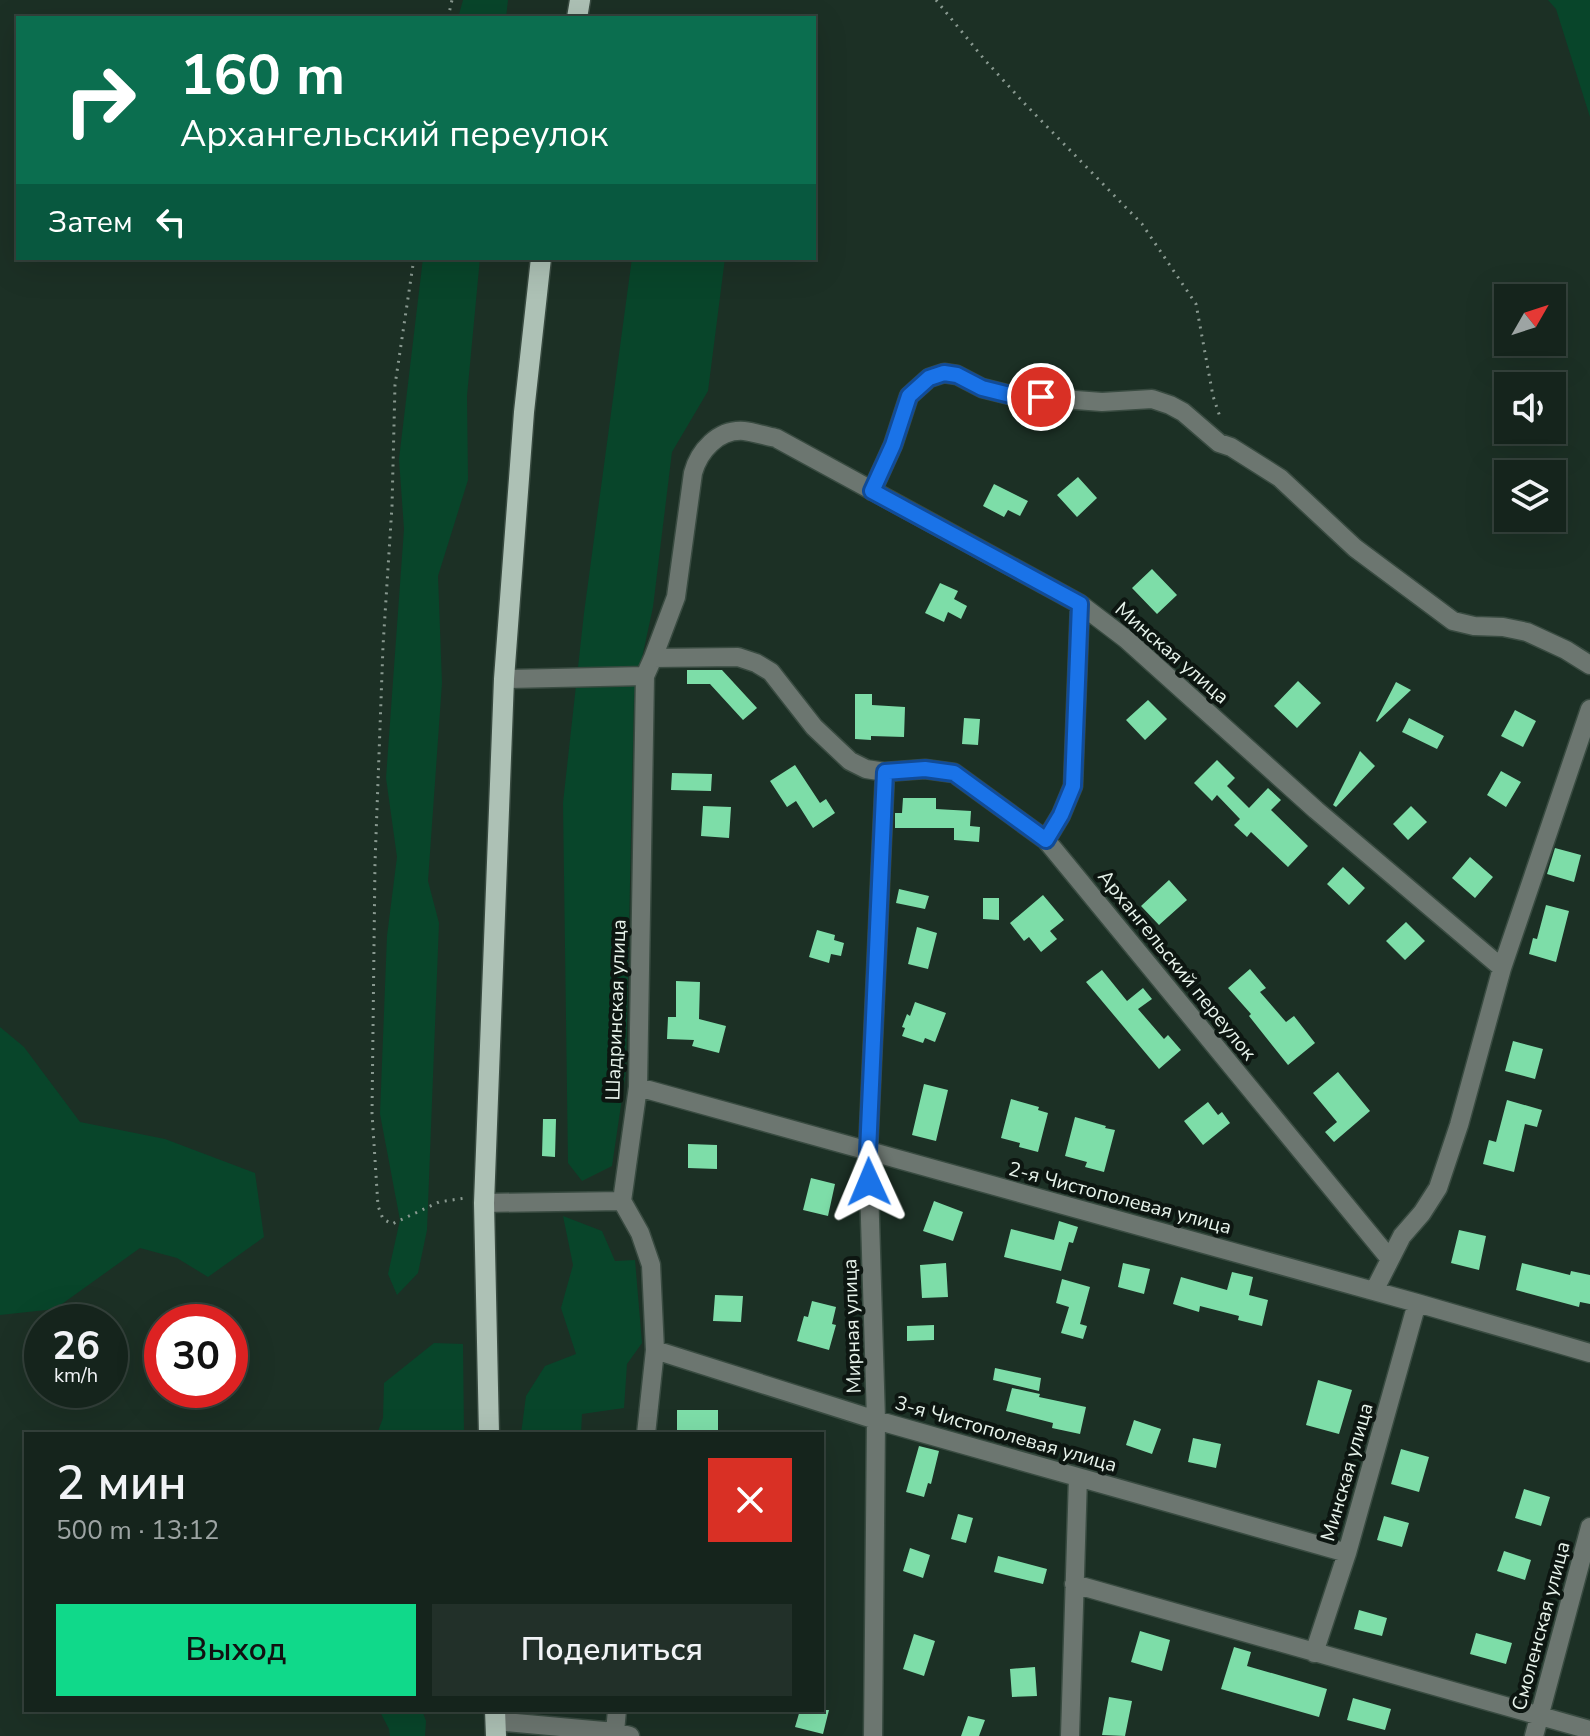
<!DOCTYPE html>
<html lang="ru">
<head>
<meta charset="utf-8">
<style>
  :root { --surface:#15241c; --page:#223029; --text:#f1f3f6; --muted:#9da4a3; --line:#34413b; --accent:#10d98a }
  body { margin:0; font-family:"Nunito Sans",sans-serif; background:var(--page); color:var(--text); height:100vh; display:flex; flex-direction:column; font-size:30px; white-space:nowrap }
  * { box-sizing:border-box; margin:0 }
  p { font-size:26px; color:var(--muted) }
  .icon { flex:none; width:44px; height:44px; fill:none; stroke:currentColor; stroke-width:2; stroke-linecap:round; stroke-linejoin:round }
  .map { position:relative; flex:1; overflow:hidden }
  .panel { position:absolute; left:24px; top:1432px; width:800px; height:280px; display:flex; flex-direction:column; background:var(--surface); border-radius:0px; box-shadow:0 8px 32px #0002,0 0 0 2px var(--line) }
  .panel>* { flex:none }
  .guide { position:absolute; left:16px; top:16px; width:800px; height:244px; border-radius:0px; box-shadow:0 8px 32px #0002,0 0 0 2px var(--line); background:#0b6e4f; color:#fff; overflow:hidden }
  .needle { width:52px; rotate:51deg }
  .buttons { position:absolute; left:1494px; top:284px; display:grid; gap:16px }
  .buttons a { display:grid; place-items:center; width:72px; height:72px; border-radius:0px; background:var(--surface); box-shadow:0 8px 32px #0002,0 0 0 2px var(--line); font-size:40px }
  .speed { position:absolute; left:24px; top:1304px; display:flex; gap:16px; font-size:40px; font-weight:700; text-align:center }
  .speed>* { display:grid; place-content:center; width:104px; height:104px; border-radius:50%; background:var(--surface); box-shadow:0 8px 32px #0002,0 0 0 2px var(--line); line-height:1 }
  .speed small { font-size:20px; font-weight:400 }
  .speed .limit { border:12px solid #d22; background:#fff; color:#111 }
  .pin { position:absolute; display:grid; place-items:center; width:68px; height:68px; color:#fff; margin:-34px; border:4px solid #fff; border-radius:50%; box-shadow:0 2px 8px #0007 }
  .me { position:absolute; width:88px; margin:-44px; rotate:359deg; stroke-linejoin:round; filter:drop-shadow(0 0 6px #0008) }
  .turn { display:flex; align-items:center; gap:28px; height:168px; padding:0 32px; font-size:36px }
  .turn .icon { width:104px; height:104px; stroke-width:2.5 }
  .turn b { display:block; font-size:56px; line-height:68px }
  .then { display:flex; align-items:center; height:76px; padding:0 32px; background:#0003; gap:16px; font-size:30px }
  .round { display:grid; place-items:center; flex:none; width:84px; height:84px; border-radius:0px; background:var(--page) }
  .overview { display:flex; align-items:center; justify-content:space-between; height:136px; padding:0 32px }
  h1 { font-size:48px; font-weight:600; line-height:60px }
  .primary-button { display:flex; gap:16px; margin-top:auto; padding:16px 32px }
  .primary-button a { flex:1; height:92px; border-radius:0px; background:var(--accent); color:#111; font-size:32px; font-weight:600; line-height:92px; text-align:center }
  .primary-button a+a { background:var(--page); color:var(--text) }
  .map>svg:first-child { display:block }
  .green { fill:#08452a }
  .building { fill:#7ddda8 }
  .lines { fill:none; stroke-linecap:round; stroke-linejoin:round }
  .minor-casing { stroke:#394b41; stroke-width:21 }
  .major-casing { stroke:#394b41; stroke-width:23 }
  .path { stroke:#899990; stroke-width:3; stroke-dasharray:2 6; stroke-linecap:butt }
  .minor { stroke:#6c7670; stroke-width:18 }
  .major { stroke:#adc1b5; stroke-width:20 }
  .route-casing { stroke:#114b97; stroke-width:20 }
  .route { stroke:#1a73e8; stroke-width:14 }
  .labels { text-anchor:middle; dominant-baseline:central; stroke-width:8; stroke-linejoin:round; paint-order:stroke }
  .street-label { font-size:20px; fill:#e8f4ec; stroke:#0d1611 }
</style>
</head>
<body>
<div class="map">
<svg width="1590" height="1736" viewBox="0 0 1590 1736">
  <rect width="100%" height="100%" fill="#1c3025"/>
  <path class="green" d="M463,0h45l-2,18h-48z
    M1548,0h42v117l-34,-108z
    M423,258h57l-13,138 1,84 -30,96 4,107 -14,198 11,42 -12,307 -9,43 -21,22 -9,-21 12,-54 -20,-106 7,-178 10,-79 -11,-79 18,-249 -5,-70z
    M632,258h93l-17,133 -36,61 -19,155 -19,88 -8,376 -14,95 -30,15 -14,-18 -5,-360 21,-190z
    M0,1027l24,20 56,75 85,17 90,34 9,64 -56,40 -31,-19 -37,-10 -85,61 -55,6z
    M563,1216l39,15 13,30 20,-1 7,83 -15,21 -3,44 -42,6 -1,20h-60l5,-38 19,-30 31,-12 -15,-46 12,-43z
    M434,1343l29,1 1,90h-87l6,-16 1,-35z
    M379,1710h43l4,11 -1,15h-35l-1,-7z"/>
  <path class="building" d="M1078,477l19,21 -20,19 -20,-22z
    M994,484l34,17 -8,15 -12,-6 -4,7 -21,-11z
    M1152,569l25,26 -20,19 -25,-26z
    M940,583l18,8 -4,8 13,7 -6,13 -13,-7 -4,10 -19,-9z
    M687,670h35l35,38 -14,12 -33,-36h-23z
    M1298,681l23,22 -24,25 -23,-22z
    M1396,682l15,8 -34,32 -1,-1z
    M855,694h17v11l33,2 -1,30 -33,-1v4l-16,-1z
    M1148,700l19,19 -22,21 -19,-20z
    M1515,710l21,11 -13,26 -22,-11z
    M964,718l16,1 -2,26 -16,-1z
    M1409,718l35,18 -7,13 -35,-17z
    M1360,751l15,15 -39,41 -3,-2z
    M1217,760l18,18 -8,8 22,22 19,-20 13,12 -10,10 37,36 -20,21 -37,-35 -4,5 -13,-12 6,-6 -23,-24 -5,6 -18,-18z
    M795,765l25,38 6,-4 9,14 -22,15 -17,-27 -9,6 -17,-26z
    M1501,771l20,11 -15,25 -19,-12z
    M672,773l40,1 -1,17 -40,-1z
    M903,798h33v11l35,2 -1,15 10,1 -1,15 -25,-2v-12h-59v-15h7z
    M703,806l28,1 -2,31 -28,-2z
    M1411,806l16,16 -19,18 -15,-16z
    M1555,848l26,7 -7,27 -27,-8z
    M1470,857l23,20 -18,21 -23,-20z
    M1343,867l22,21 -16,17 -22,-21z
    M1169,880l18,20 -28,25 -18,-19z
    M899,889l30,7 -4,13 -29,-6z
    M1043,895l21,25 -14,11 7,8 -16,13 -12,-15 -5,4 -14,-18z
    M983,898h16v22l-16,-1z
    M1546,905l23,6 -13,51 -27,-8 4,-16 4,1z
    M1406,922l19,19 -20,19 -19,-19z
    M917,927l20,6 -9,36 -20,-5z
    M817,930l18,5 -1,5 10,3 -3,13 -10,-2 -2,9 -20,-6z
    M1250,969l16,19 -6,4 26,30 8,-6 21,27 -27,22 -39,-49 2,-2 -23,-26z
    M1102,970l25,31 16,-13 9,11 -14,10 26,30 4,-4 13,15 -22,19 -73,-87z
    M676,981l24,1 -1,37 27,7 -7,27 -27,-7 2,-6 -27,-1 1,-22h8z
    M915,1002l31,11 -11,29 -10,-4 -2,5 -21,-7 3,-8 -3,-1 5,-13 3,2z
    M1513,1041l30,8 -8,30 -30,-8z
    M1338,1072l32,39 -36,31 -9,-10 12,-10 -24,-29z
    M924,1084l24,6 -12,51 -24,-6z
    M1011,1099l28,8 -1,3 10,3 -10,39 -19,-5 1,-4 -19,-5z
    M1507,1100l35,10 -5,17 -12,-3 -11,48 -31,-8 6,-24 7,2z
    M1208,1102l10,13 4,-3 8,11 -27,22 -19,-24z
    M1075,1117l31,9 -1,2 10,2 -11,42 -19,-5 2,-5 -22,-6z
    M543,1119h13l-1,38 -13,-1z
    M688,1144l29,1v24l-29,-1z
    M811,1178l24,6 -7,32 -25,-6z
    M934,1201l29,11 -10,29 -30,-10z
    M1059,1221l19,6 -5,16 -4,-1 -8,29 -57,-14 7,-28 43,11z
    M1459,1230l27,6 -7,34 -28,-7z
    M946,1263l2,34 -26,1 -2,-33z
    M1123,1263l27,6 -6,25 -26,-7z
    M1522,1263l48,12 1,-4 19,4v29l-10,-2 -1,5 -63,-17z
    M1232,1272l21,5 -4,18 19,5 -6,26 -24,-6 1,-4 -39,-10 -1,6 -26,-8 8,-27 46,13z
    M1062,1279l28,8 -10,37 7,2 -4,13 -22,-6 8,-26 -13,-4z
    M715,1295l28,1 -2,26 -28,-1z
    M812,1301l24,6 -4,17 4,1 -7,25 -32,-9 7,-25 4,1z
    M934,1325v15l-27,1v-15z
    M995,1368l46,10 -2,13 -46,-11z
    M1318,1380l34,10 -13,44 -33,-9z
    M1012,1388l28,6 -1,3 47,10 -6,27 -28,-6 1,-5 -47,-12z
    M677,1410h41v24h-41z
    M1134,1420l27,9 -9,25 -26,-9z
    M1193,1438l28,6 -5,24 -28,-6z
    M919,1446l20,5 -8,33 -3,-1 -4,14 -18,-5z
    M1401,1449l28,8 -10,35 -28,-8z
    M1524,1489l26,8 -9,29 -26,-8z
    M958,1514l15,4 -7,25 -15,-4z
    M1384,1516l25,7 -7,24 -25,-7z
    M910,1548l20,7 -7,23 -20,-7z
    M1504,1551l27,9 -6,20 -28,-9z
    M998,1556l49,13 -4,15 -49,-12z
    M1359,1610l28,8 -5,18 -28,-7z
    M1140,1631l30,9 -8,31 -31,-9z
    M1476,1633l36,10 -6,21 -36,-10z
    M914,1634l21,7 -11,35 -21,-7z
    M1234,1647l17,5 -4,14 80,23 -8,28 -98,-28z
    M1035,1667l2,29 -25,1 -2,-28z
    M1109,1697l23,4 -7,35 -23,-1z
    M1353,1698l38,11 -6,21 -38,-10z
    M800,1710h29l-6,24 -28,-7z
    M968,1716l17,4 -6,16h-18z"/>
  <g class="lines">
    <defs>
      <path id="minor" d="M872,491l21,-46 16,-49 20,-18 15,-5 13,2 25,13 28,7 92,7 50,-3 18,6 13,7 36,31 12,4 49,31 75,70 98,73 21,5 29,1 24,5 39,18 24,15
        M653,658l23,-61 17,-124c6,-22 25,-44 51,-42 10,1 21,5 32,7l304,166 46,35 190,171 186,158
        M645,676l-7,411 -16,114 18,32 11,32 4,85 -9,84
        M504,679l141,-3 8,-18 85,-1 18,6 15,9 43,55 36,34 16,8 19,3 40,-3 29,4 92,67 344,419
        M1046,840l15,-25 12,-29 7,-182
        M638,1087l779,216 173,50
        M484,1203l138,-2
        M1374,1291l28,-55 20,-23 16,-25 21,-63 43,-157 88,-259
        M655,1350l221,70 471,133
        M1074,1584l516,146
        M1314,1653l33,-100 70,-250
        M495,1721l120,11 15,4
        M615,1732l2,-22
        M873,1736l3,-316 -8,-268 17,-380
        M1070,1736l8,-259
        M1534,1736l56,-209"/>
      <path id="major" d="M577,18l3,-18
        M489,1434l-5,-231 20,-524 20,-267 17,-154
        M495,1710l1,26"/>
    </defs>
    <use href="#minor" class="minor-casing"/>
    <use href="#major" class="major-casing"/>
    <path class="path" d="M936,0l48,59 40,44 118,121 54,80 17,92 8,24
      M448,18l4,-18
      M414,258l-19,127 -3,121 -9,140 -8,217 -3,250 6,93 5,13 9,5 47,-22 26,-4"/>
    <use href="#minor" class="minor"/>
    <use href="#major" class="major"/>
  </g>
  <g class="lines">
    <defs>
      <path id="route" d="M869,1182l-1,-30 17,-380 40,-3 29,4 92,67 15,-25 12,-29 7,-182 -208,-113 21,-46 16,-49 20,-18 15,-5 13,2 25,13 28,7 31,2"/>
    </defs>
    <use href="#route" class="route-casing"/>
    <use href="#route" class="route"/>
  </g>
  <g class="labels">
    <g class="street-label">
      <text transform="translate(1172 653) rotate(41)">Минская улица</text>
      <text transform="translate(1177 965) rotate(51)">Архангельский переулок</text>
      <text transform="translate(616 1010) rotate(-88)">Шадринская улица</text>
      <text transform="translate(1120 1198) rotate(15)">2-я Чистополевая улица</text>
      <text transform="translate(852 1326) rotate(-92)">Мирная улица</text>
      <text transform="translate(1006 1434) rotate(16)">3-я Чистополевая улица</text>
      <text transform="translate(1347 1472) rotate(-74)">Минская улица</text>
      <text transform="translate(1541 1626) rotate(-75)">Смоленская улица</text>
    </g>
  </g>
</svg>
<div class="buttons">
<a><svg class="needle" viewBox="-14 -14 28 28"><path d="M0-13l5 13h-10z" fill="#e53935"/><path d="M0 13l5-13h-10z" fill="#9da4a3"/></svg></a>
<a><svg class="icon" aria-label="sound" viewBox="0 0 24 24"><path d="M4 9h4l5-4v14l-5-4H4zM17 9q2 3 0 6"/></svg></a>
<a><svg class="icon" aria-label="layers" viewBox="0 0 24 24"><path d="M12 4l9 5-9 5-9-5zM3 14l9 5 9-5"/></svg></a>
</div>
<div class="speed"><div>26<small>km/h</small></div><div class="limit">30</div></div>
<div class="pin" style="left:1041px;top:397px;background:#d93025"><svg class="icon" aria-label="arrive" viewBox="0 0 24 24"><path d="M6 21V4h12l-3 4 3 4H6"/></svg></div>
<svg class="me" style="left:869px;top:1182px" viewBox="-20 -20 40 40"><path d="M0-17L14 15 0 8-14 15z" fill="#1a73e8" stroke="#fff" stroke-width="4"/></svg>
<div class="guide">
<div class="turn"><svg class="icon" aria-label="right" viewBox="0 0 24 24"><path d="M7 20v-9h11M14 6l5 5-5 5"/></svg><div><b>160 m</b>Архангельский переулок</div></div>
<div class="then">Затем<svg class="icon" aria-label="left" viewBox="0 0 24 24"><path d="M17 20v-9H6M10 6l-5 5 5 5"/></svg></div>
</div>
<section class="panel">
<div class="overview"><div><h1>2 мин</h1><p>500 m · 13:12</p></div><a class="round" style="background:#d93025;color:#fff"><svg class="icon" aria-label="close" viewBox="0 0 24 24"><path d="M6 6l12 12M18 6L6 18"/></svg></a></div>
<div class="primary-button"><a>Выход</a><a>Поделиться</a></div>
</section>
</div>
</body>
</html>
